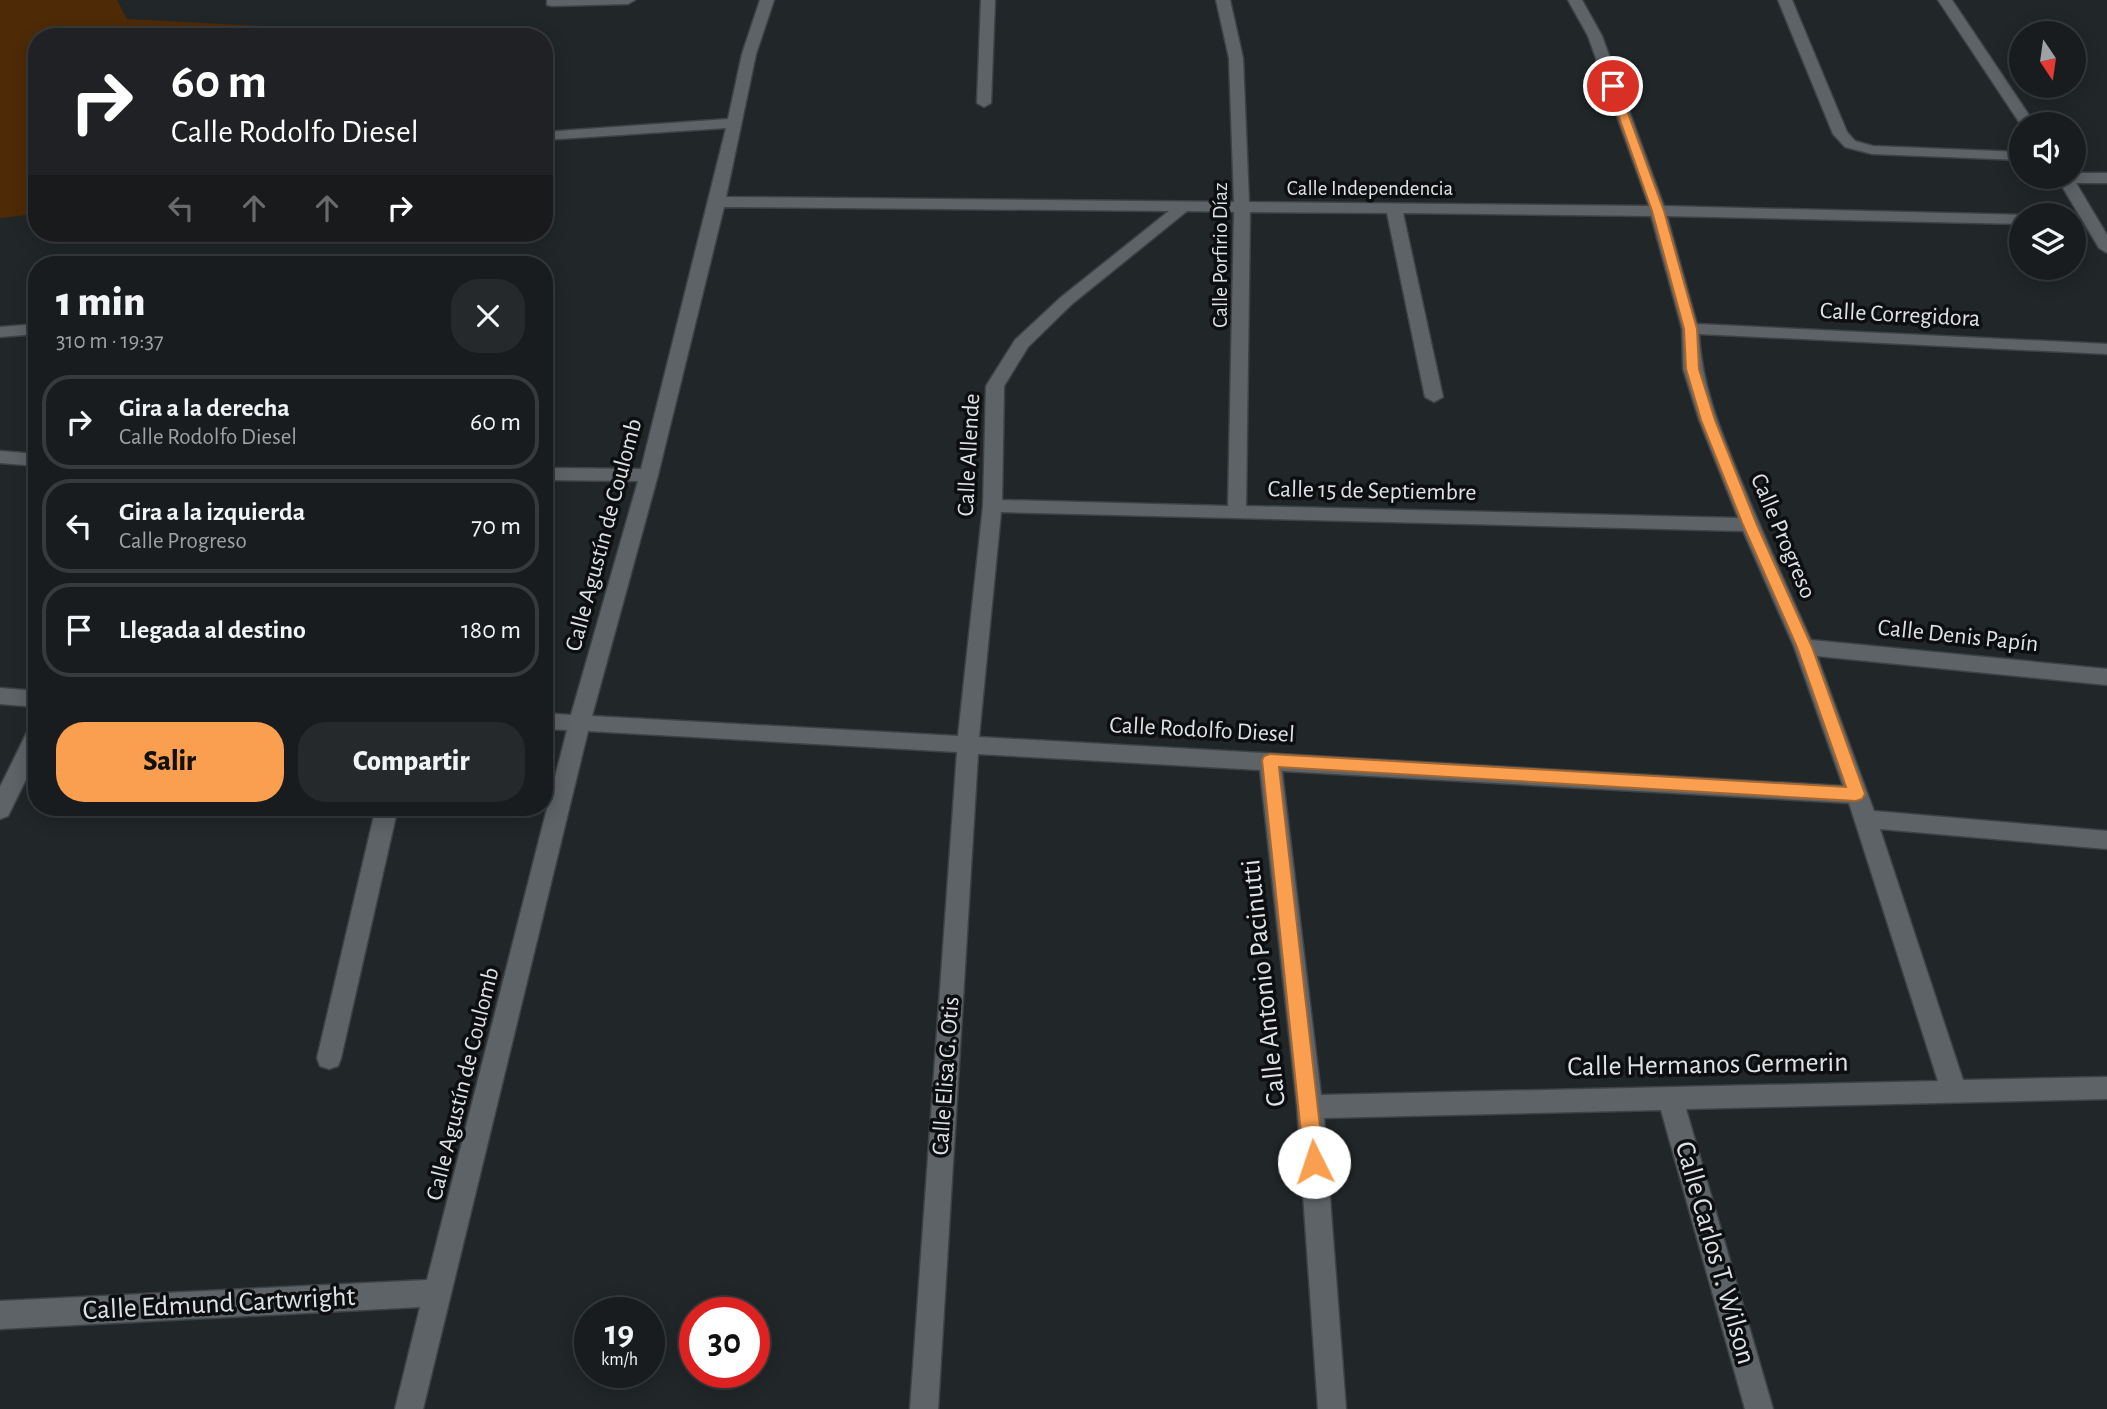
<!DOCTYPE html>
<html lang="es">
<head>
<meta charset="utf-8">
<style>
  :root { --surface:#191c1f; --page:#26292c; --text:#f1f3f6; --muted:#9fa1a4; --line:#373a3d; --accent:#fa9f4f }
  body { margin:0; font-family:"Alegreya Sans",sans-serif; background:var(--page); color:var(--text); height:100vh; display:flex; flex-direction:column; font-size:26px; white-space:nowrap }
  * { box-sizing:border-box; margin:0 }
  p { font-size:23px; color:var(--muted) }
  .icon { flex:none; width:38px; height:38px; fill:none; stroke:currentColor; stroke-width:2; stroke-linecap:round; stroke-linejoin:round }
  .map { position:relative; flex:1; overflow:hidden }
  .side { position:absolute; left:28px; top:256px; width:525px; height:560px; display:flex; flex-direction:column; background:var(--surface); border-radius:28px; box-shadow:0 4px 18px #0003,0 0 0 2px var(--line) }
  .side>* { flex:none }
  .top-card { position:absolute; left:28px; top:28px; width:525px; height:214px; border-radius:28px; box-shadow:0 4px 18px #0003,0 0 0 2px var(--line); background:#202124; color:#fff; overflow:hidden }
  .needle { width:46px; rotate:167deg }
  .tools { position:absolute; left:2009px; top:21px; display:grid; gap:14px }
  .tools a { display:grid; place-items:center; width:77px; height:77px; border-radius:50%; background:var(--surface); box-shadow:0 4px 18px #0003,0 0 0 2px var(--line); font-size:35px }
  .speed { position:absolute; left:574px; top:1297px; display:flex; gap:14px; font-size:35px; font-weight:700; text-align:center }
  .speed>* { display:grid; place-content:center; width:91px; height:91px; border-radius:50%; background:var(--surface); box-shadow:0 4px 18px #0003,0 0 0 2px var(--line); line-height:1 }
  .speed small { font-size:18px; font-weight:400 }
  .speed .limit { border:10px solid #d22; background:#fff; color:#111 }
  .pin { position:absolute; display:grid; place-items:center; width:60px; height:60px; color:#fff; margin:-30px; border:4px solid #fff; border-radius:50%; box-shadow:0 2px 7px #0007 }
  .me { position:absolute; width:77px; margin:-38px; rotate:356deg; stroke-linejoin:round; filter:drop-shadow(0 0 5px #0008) }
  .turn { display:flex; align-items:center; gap:24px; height:147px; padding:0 28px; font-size:32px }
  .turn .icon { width:91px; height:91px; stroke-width:2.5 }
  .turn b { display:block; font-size:49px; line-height:60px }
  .lanes { display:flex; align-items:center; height:66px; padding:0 28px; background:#0003; justify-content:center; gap:35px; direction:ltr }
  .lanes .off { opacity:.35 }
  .round { display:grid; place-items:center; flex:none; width:74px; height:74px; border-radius:28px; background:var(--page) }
  .overview { display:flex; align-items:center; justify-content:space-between; height:119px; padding:0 28px }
  h1 { font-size:42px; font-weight:800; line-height:52px }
  .button { display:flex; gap:14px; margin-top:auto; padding:14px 28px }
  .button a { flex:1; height:80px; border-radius:28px; background:var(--accent); color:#111; font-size:28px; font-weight:800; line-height:80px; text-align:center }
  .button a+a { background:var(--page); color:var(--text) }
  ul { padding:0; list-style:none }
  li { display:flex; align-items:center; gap:21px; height:94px; margin:0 14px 10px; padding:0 14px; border:4px solid var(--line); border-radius:28px }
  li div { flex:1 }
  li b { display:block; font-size:26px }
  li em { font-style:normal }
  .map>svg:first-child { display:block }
  .green { fill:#4e2a07 }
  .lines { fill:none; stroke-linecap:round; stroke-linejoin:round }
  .minor-casing { stroke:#3e4245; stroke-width:3 }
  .minor { fill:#5e6367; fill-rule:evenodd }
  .route { fill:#fa9f4f; stroke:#a26733; stroke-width:2 }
  .labels { text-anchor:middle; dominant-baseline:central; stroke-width:7; stroke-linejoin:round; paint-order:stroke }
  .far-street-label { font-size:21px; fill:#dfe2e5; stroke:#0c0e10 }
  .street-label { font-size:24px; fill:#dfe2e5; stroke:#0c0e10 }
  .near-street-label { font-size:28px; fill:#dfe2e5; stroke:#0c0e10 }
</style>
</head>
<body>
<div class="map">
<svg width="2107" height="1409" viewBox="0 0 2107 1409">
  <rect width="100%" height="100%" fill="#212629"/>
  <path class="green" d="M0,0h117l10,19 269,14 -3,4h-356v177l-37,4z"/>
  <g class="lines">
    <defs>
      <path id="minor" d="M547,0h88l-7,4 -76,2 -5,-1z
        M760,0h14l-18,54 -30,143 508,5 -5,-144 -13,-58h14l13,58 6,144 400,4 -61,-170 -20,-36h14l20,36 62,170 361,9h-4v9l-354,-8 30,108 410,20v10l-408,-20c3,51 20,92 39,139 23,56 48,112 73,167l296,29v16l-290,-29 57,155 233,20v18l-227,-20 83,251 144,-3v22l-421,10 87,300h-28l-84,-299 -337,8 22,291h-28l-21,-302 -37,-337 -282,-16 -40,655h-28l47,-657 -369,-21 -165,678h-28l25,-102 -420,22v-28l427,-21 140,-550 -23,-1v-16l27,2 67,-234 -94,-1v-12l97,1 85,-341 -182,12v-8l184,-13 14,-65zM724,207l445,4 -109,87 -45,42 -29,46 -3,120 -25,230 -366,-20 66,-241zM1187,211l47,1 -6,294 -226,-6 2,-114 24,-39 44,-43zM1250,212l137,1 38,184 9,5 9,-5 -40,-184 248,3 31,113 1,40 16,51 39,98 -492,-12zM1001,512l742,19 51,116 49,139 -864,-49zM1282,771l567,32 89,278 -617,14z
        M981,0h14l-4,103 -7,4 -7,-4z
        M1778,0h14l55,132 8,9 18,5 148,6v8l-149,-6 -27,-7 -12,-13z
        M1938,0h14l83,124 -14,1z
        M2074,173h33v10h-31l31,52v18l-8,-5 -42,-70 17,-1z
        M37,324v10l-37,3v-10z
        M0,451l37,3v12l-37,-3z
        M0,688l37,3v16l-37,-3z
        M37,726v31l-29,59 -8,3v-32l29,-59z
        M376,807h22l-57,251 -3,8 -9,3 -9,-3 -3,-8z"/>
    </defs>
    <use href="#minor" class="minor-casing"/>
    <use href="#minor" class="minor"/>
  </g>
  <path class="route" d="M1609,84l9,2 46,125 33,118 2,40 16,51 42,105 55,122 53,147 -3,5 -6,2 -577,-34 45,395 -3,7 -7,2 -7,-2 -3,-7 -42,-402 2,-4 6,-2 576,33 -49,-140 -54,-122 -42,-105 -15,-51 -2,-40 -32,-118 -44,-125z"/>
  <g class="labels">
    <g class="far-street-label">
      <text x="1370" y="188">Calle Independencia</text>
      <text transform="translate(1220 255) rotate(-90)">Calle Porfirio Díaz</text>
    </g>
    <g class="street-label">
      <text transform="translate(1900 315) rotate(3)">Calle Corregidora</text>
      <text transform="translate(969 455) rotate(-87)">Calle Allende</text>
      <text transform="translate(1372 491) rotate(1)">Calle 15 de Septiembre</text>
      <text transform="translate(604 535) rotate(-75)">Calle Agustín de Coulomb</text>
      <text transform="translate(1783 536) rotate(67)">Calle Progreso</text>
      <text transform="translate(1958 636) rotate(6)">Calle Denis Papín</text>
      <text transform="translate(1202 730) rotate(3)">Calle Rodolfo Diesel</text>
      <text transform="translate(946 1076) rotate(-86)">Calle Elisa G. Otis</text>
      <text transform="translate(463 1084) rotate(-76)">Calle Agustín de Coulomb</text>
    </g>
    <g class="near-street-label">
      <text transform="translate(1264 983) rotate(-96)">Calle Antonio Pacinutti</text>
      <text transform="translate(1708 1065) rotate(-1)">Calle Hermanos Germerin</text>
      <text transform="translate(1715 1253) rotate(74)">Calle Carlos T. Wilson</text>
      <text transform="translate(219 1304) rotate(-3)">Calle Edmund Cartwright</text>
    </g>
  </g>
</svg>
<div class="tools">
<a><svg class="needle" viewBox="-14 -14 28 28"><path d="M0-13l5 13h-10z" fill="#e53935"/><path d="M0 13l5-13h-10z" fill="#9fa1a4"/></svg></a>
<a><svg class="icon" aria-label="sound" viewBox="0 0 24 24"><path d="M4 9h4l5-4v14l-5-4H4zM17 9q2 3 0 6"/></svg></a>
<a><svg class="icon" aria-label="layers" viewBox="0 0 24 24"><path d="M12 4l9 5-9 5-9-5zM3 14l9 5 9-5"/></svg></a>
</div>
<div class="speed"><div>19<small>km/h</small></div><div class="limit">30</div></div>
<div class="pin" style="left:1613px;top:86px;background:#d93025"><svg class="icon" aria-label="arrive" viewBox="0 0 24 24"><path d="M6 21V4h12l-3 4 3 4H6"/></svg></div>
<svg class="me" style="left:1314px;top:1162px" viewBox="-20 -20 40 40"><circle r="19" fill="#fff"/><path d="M0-13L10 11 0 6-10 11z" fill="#fa9f4f"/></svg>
<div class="top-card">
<div class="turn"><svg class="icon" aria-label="right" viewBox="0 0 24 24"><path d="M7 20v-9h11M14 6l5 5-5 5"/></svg><div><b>60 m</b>Calle Rodolfo Diesel</div></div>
<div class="lanes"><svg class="icon off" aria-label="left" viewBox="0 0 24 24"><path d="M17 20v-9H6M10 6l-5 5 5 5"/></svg><svg class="icon off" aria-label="ahead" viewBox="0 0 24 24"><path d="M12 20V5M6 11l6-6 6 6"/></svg><svg class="icon off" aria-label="ahead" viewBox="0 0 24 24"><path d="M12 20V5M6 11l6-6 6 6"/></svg><svg class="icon" aria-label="right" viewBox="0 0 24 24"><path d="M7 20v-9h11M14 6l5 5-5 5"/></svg></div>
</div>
<section class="side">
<div class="overview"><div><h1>1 min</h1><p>310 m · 19:37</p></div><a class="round"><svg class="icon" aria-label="close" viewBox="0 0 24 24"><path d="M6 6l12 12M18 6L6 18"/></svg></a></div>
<ul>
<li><svg class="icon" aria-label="right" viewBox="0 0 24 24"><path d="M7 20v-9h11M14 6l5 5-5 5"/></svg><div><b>Gira a la derecha</b><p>Calle Rodolfo Diesel</p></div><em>60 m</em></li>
<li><svg class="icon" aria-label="left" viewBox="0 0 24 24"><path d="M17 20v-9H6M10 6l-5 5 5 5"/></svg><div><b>Gira a la izquierda</b><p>Calle Progreso</p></div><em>70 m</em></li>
<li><svg class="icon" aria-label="arrive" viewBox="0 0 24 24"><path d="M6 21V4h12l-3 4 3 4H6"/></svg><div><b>Llegada al destino</b></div><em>180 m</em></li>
</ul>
<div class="button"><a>Salir</a><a>Compartir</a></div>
</section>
</div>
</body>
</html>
